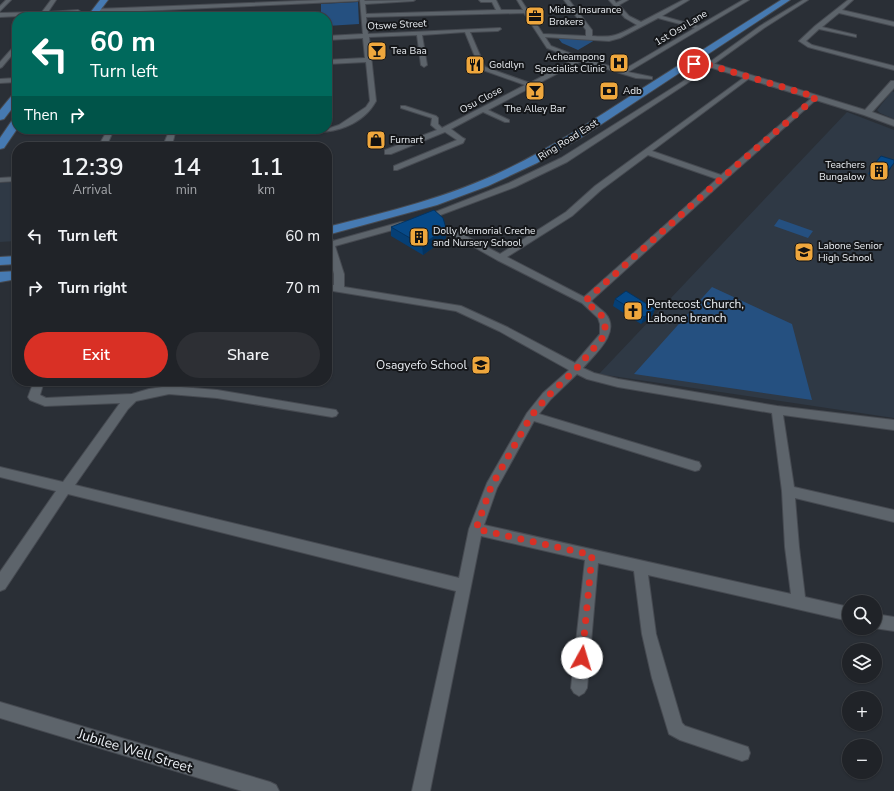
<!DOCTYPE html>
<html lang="en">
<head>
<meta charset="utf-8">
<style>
  :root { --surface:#202328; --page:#2d2f34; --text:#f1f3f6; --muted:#a2a4a8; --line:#3d4045; --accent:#d93025 }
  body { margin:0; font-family:"Nunito Sans",sans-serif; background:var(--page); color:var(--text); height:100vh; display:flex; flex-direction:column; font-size:15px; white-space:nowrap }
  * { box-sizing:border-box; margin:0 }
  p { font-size:13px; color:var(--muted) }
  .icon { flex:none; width:22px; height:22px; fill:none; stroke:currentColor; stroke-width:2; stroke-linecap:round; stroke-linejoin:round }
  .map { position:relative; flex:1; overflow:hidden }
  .drawer { position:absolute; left:12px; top:142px; width:320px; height:244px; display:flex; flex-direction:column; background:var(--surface); border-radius:16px; box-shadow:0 1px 3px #0004,0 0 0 1px var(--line) }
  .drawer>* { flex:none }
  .guide { position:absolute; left:12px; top:12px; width:320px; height:122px; border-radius:16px; box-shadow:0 1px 3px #0004,0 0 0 1px var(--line); background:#00695c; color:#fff; overflow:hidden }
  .tools { position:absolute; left:842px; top:595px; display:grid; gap:8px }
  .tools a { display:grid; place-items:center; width:40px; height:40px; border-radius:50%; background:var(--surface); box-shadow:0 1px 3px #0004,0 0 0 1px var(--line); font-size:20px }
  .pin { position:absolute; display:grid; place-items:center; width:34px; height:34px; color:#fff; margin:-17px; border:2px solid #fff; border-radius:50%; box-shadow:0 1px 4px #0007 }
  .me { position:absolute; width:44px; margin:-22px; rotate:6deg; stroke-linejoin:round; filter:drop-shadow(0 0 3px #0008) }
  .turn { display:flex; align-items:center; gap:14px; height:84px; padding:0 12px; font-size:18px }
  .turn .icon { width:52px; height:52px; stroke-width:2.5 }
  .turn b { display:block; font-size:28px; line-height:34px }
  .then { display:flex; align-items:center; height:38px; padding:0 12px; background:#0003; gap:8px; font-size:15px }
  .eta { display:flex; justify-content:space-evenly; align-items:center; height:68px; text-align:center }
  .eta b { font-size:24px; font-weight:600; line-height:28px }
  .cta { display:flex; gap:8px; margin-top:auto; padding:8px 12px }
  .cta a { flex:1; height:46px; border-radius:24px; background:var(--accent); color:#fff; font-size:16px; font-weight:600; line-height:46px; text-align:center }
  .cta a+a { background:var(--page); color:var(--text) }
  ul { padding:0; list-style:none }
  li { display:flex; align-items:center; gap:12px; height:52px; padding:0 12px }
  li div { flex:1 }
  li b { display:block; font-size:15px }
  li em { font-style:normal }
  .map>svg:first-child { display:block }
  .built { fill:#2f3945 }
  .green { fill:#255080 }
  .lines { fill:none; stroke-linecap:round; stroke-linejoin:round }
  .stream { stroke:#46576f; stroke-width:1.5 }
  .minor-casing { stroke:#464a51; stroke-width:2 }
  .tertiary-casing { stroke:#464a51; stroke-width:2 }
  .primary-casing { stroke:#464a51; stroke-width:2 }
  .minor { fill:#5d646b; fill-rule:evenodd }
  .tertiary { fill:#5d646b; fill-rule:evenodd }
  .primary { fill:#467ab2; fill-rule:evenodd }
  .wall { fill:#053f75 }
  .shaded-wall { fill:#04335f }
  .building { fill:#064988; stroke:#04335f }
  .route { stroke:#d93025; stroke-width:7; stroke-dasharray:0 12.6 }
  .labels { text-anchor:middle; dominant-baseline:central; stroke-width:4; stroke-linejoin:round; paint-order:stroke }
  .far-poi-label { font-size:10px; fill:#e9edf2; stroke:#15171a; text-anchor:start }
  .far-street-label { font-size:10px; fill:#e9edf2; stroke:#15171a }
  .poi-label { font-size:12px; fill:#e9edf2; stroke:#15171a; text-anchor:start }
  .near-street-label { font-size:14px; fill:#e9edf2; stroke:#15171a }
</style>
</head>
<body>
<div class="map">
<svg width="894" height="791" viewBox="0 0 894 791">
  <rect width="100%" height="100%" fill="#2a2f36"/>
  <path class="built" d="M892,91l2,1v27l-14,-6 -3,-3z
    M847,112l47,18v288l-295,-44z
    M17,182v57l-1,2 -16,1v-59z"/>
  <path class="green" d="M358,2l1,22 -32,2v-9h-6v-13z
    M558,38l37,2 -17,10 -16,-7z
    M779,219l34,12 -5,7 -34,-12z
    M712,287l80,37 20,76 -178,-26z"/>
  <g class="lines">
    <path class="stream" d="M101,10l6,-10"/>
    <defs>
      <path id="minor" d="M6,0h5l-11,11v-5z
        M51,0h5l-8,12 30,-2 3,2 -3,2 -33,1 -1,2h-6l2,-2 -40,2v-4l42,-1z
        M322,0h37l-2,1 -261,12 -3,-2 3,-2z
        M360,0h4l1,1 50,-1 -2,1 -48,3 1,10 130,-4 -4,-8h-11l-2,-2h17l5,10h22l-6,-10h4l22,34 43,2v-6l-22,-30h5l23,30v6c22,2 26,-1 45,-11l-12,-7 -16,-18h5l2,3 6,-3h6l-9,5 10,11 12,6 42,-22h6l-27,16 36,10 45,-26h6l-121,72 24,5v2l-16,-1 -55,-17 -93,49 21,10v2h-4l-22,-10 -32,17 12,9 2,1 -2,4 -66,27h-3v-4l63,-26 -12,-8 -54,22h-6v-4l52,-20 -6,-5 1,-7 -31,-10v-2h4l31,10 2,2v6l4,4 83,-43 -45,-16 -15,-37 -43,3 5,30 -3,2 -3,-2 -4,-30 -48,2 7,64c-13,24 -44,35 -70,29l-1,-1h22l12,-4 27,-18 4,-6 -4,-39 -39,2v-4l38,-2 -2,-20 -36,2v-4l36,-2zM524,13l23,35 28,11 -45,24 -45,-16 -15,-35 28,-1 3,-2 -1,-1 -132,6 -2,-17zM658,18l37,10 -72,42 -41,-12 -31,-12 -6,-9 64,4 11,-3z
        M803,0h5l-44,28 -78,56 -119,78 -52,25 -88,33h-3l-4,-2 89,-35 52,-25 121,-76 78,-56z
        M848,0h5l-11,10 52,12v4l-55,-13 -17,14 34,8v2l-37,-8 -13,12 6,4 82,21v4l-86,-23 -9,-6 16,-15z
        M17,43v6l-15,18 -2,1v-6z
        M746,76l5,1 -99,74 69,24 93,-79 5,1 -94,83 -134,121c4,4 10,8 14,12 17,19 -10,41 -22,55l11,5 24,6 159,27 117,14v10l-111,-15 11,72 100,23v12l-99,-24 4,49 6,50 44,10v14l-201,-46 8,59 26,89 3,3 63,21 2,6 -2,6 -6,2 -62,-21 -11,-6 -17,-56 -10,-44 -8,-63 -36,-8 -11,125 -3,5 -5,3 -5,-3 -3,-5 14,-128 -104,-24 -51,255h-18l44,-200 -388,-97 -63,95 -5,2v-19l56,-81 -56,-14v-10l63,15 57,-79 -75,3 -15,-6 -2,-3 6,-16h10l-4,14 6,3 86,-4 17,-5 20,-3 48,4 119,20 2,3 -2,3 -4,1 -115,-19 -48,-4 -33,7 -8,8 -53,76 384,93 10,-49 18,-46 40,-70 16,-20 26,-23 -70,-39 -43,-20 -129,-21v-6l7,1v-11l-7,-24v-17l3,1 3,7 68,-19h6l1,2 -1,2 -72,20 9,28v13l117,19 46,21 68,36 25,-29v-10l-2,-6 -16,-15 -85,-43 -44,-25 4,-3 3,1 40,21 66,-42 29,-26zM648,155l69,24 -133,118 -77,-40 65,-41 29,-26zM577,374l10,5 31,8 154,26 10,78 3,56 6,47 -307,-69 13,-37 37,-67 161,50 4,-1 2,-4 -2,-4 -4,-1 -156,-47 12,-15z
        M17,78v4l-17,1v-4z
        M108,129h6l-8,18h-8z
        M170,129h6l-3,12 -4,2 -4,-2z
        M17,177v4l-17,1v-4z
        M875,614l19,3v14l-20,-3z
        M0,702l270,80 6,3 3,6h-37l-242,-73z"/>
      <path id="tertiary" d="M694,62h15l156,48 26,-29h3v7l-22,24 22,8v6l-30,-11 -158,-49 -21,2 -4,-2z"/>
      <path id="primary" d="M100,0h8l-13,17h-8z
        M781,0h9l-208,137 -45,26 -49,23 -51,19 -110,30v-8c61,-15 122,-30 178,-57 46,-22 88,-50 130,-77 49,-31 97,-62 146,-93z
        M17,92v10l-13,17 -4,1v-10l14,-17z
        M17,118v11l-13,19 -4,1v-11l13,-19z
        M17,256v8l-17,1v-8z
        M17,271v8l-17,3v-10z"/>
    </defs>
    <use href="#minor" class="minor-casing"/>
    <use href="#tertiary" class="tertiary-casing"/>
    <use href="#primary" class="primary-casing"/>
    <use href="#minor" class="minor"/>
    <use href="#tertiary" class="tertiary"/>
    <use href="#primary" class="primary"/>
  </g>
  <path class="wall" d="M872,167l19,1 -8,11 -15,-5z
    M391,227l55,1v10l-23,17 -32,-19z
    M615,299l40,10 -3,7 -11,8 -28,-18z"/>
  <path class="shaded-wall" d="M894,163l-3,5 -8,11 4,-7z
    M446,228v10l-23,17 -1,-10z
    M655,309l-3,7 -11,8 3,-7z"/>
  <path class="building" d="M881,156l13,4v3l-7,9 -15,-5z
    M434,210l9,8 3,10 -24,17 -31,-18z
    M626,291l29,18 -11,8 -29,-18z"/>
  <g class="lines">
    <path class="route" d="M582,658l10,-103 -116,-26 15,-42 40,-71 17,-20 28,-27 29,-34v-11l-3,-8 -17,-15 137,-123 94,-81 -110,-33h-12"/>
  </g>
  <defs>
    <symbol id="office-square" viewBox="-11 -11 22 22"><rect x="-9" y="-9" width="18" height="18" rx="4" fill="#efa73d" stroke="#15171a"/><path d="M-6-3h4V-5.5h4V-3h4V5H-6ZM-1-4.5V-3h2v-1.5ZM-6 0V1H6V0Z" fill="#111"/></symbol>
    <symbol id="bar-square" viewBox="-11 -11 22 22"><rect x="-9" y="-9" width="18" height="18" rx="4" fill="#efa73d" stroke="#15171a"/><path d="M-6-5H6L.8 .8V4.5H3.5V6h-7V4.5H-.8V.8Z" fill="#111"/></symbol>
    <symbol id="hospital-square" viewBox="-11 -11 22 22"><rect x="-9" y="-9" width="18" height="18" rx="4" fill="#efa73d" stroke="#15171a"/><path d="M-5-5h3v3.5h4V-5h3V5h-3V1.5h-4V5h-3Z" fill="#111"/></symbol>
    <symbol id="restaurant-square" viewBox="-11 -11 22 22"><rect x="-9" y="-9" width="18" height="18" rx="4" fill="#efa73d" stroke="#15171a"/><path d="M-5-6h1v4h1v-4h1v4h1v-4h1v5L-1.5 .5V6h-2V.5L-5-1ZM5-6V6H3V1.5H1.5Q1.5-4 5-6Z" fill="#111"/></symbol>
    <symbol id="bank-square" viewBox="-11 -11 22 22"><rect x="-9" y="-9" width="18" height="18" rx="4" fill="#efa73d" stroke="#15171a"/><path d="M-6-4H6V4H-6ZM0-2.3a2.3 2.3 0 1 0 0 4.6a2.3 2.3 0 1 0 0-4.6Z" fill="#111"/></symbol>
    <symbol id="shop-square" viewBox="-11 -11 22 22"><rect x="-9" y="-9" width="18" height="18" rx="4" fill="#efa73d" stroke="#15171a"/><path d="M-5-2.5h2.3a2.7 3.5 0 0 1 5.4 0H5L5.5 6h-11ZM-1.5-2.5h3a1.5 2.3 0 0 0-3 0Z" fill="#111"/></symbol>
    <symbol id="building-square" viewBox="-11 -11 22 22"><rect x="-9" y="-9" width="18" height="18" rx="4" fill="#efa73d" stroke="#15171a"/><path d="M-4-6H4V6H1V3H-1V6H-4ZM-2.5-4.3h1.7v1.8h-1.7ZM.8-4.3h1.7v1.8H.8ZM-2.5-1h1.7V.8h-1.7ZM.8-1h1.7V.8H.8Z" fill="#111"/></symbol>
    <symbol id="school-square" viewBox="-11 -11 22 22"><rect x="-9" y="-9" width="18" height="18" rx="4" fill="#efa73d" stroke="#15171a"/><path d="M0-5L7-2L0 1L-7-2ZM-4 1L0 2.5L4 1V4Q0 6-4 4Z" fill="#111"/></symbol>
    <symbol id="church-square" viewBox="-11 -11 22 22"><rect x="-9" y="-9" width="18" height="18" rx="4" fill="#efa73d" stroke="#15171a"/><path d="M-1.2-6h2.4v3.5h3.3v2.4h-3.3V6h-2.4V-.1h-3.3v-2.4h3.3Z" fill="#111"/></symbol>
  </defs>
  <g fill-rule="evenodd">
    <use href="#office-square" x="524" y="5" width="22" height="22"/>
    <use href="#bar-square" x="366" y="40" width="22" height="22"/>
    <use href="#hospital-square" x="608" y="52" width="22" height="22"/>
    <use href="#restaurant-square" x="464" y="54" width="22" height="22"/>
    <use href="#bar-square" x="524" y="80" width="22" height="22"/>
    <use href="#bank-square" x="598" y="80" width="22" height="22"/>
    <use href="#shop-square" x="365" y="129" width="22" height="22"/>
    <use href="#building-square" x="868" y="160" width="22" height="22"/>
    <use href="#building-square" x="408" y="226" width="22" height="22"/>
    <use href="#school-square" x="793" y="241" width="22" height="22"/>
    <use href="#church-square" x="622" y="300" width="22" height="22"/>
    <use href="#school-square" x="470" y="354" width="22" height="22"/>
  </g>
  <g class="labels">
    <g class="far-poi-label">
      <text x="549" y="10">Midas Insurance<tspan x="549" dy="12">Brokers</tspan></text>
      <text x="391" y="51">Tea Baa</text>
      <text x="605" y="57" text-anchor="end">Acheampong<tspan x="605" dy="12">Specialist Clinic</tspan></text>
      <text x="489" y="65">Goldlyn</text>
      <text x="623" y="91">Adb</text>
      <text x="535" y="109" text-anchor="middle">The Alley Bar</text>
      <text x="390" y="140">Furnart</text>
      <text x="865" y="165" text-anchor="end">Teachers<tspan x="865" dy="12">Bungalow</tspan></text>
      <text x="433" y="231">Dolly Memorial Creche<tspan x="433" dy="12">and Nursery School</tspan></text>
      <text x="818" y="246">Labone Senior<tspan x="818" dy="12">High School</tspan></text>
    </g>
    <g class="far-street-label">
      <text transform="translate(397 25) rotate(-3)">Otswe Street</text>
      <text transform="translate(681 28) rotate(-31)">1st Osu Lane</text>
      <text transform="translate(481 100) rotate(-28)">Osu Close</text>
      <text transform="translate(568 140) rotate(-32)">Ring Road East</text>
    </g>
    <g class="poi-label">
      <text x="647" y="304">Pentecost Church,<tspan x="647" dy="14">Labone branch</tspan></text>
      <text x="467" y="365" text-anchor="end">Osagyefo School</text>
    </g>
    <g class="near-street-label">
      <text transform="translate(135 751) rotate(17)">Jubilee Well Street</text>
    </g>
  </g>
</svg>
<div class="tools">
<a><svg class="icon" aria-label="search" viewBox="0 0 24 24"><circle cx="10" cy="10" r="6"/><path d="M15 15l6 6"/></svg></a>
<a><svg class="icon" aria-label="layers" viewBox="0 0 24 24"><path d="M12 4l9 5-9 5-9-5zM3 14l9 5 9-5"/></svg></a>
<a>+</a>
<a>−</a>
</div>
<div class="pin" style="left:694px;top:64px;background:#d93025"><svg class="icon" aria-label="arrive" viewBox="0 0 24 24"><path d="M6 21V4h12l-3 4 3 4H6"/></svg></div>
<svg class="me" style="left:582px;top:658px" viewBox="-20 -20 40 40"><circle r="19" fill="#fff"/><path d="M0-13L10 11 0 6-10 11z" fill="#d93025"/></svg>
<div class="guide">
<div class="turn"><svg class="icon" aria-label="left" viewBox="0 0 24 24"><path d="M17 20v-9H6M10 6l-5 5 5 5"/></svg><div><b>60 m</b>Turn left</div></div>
<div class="then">Then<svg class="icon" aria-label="right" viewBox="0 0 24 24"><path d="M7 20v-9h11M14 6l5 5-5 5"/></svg></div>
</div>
<section class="drawer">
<div class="eta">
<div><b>12:39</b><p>Arrival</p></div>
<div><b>14</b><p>min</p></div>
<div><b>1.1</b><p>km</p></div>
</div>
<ul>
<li><svg class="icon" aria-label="left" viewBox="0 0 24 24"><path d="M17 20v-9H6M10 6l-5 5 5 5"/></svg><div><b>Turn left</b></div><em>60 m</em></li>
<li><svg class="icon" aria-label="right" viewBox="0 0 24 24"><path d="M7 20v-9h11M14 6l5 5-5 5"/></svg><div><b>Turn right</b></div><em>70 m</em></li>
</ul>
<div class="cta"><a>Exit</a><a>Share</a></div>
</section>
</div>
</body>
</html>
